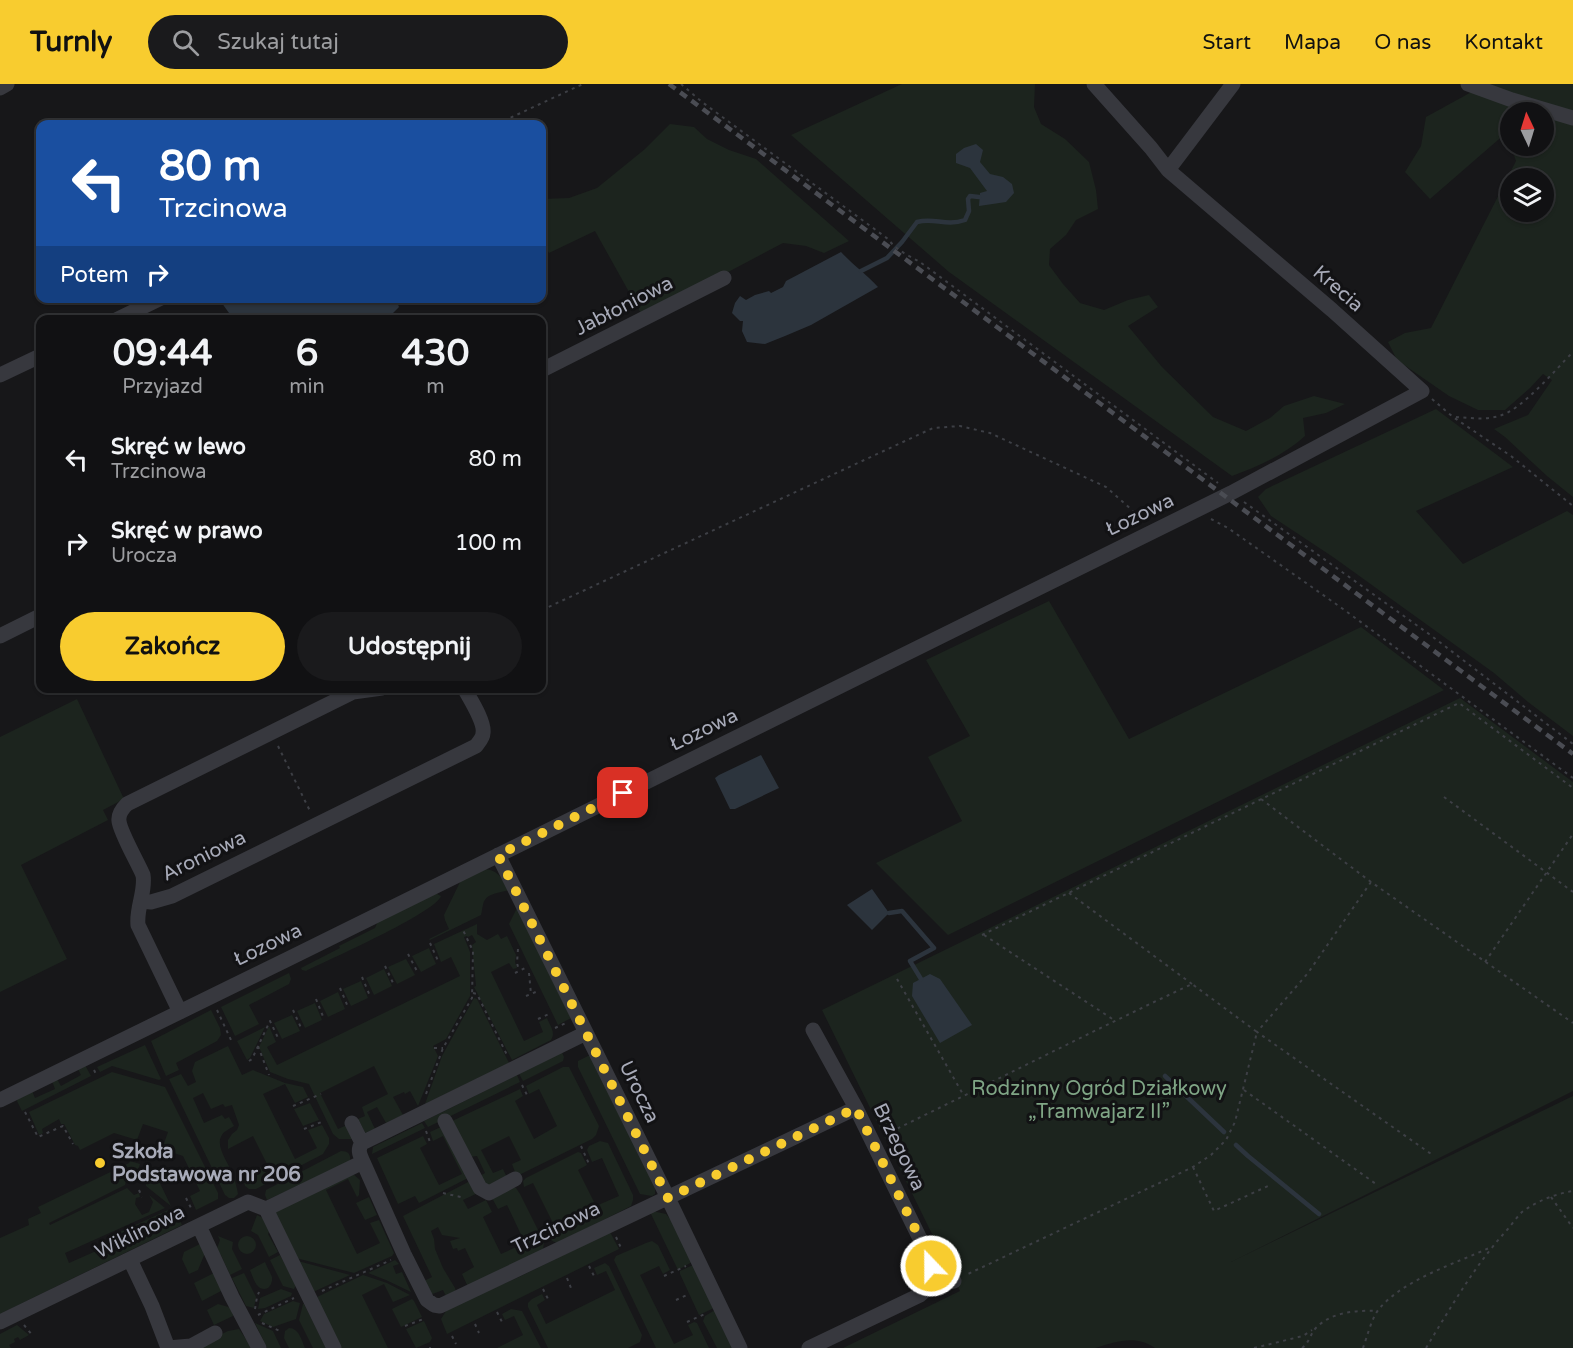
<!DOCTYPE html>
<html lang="pl">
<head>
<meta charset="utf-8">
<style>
  :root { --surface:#111113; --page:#1a1a1c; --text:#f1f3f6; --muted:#9c9da0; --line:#303133; --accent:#f8cc2f }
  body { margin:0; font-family:"Varela Round",sans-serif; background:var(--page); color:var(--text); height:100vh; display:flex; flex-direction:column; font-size:22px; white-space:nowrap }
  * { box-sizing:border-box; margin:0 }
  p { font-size:20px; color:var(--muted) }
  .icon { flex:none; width:33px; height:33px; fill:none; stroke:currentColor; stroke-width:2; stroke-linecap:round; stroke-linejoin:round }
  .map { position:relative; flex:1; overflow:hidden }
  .details { position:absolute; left:36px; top:231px; width:510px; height:378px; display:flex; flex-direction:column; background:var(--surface); border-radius:12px; box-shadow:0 2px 4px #0004,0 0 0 2px var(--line) }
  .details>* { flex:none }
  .guide { position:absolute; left:36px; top:36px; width:510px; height:183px; border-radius:12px; box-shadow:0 2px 4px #0004,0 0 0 2px var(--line); background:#1a4fa0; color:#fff; overflow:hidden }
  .needle { width:39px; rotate:356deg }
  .tools { position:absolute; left:1500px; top:18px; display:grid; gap:12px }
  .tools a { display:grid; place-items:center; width:54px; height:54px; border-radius:50%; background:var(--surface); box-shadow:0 2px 4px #0004,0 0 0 2px var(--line); font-size:30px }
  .pin { position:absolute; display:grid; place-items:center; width:51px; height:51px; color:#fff; margin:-26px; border-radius:12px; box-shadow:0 3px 9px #0006 }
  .me { position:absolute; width:66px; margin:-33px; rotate:338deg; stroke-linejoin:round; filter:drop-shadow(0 0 4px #0008) }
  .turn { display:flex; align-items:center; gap:21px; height:126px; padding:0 24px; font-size:27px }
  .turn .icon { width:78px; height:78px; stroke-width:2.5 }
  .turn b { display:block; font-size:42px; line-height:51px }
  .then { display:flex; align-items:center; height:57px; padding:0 24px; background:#0003; gap:12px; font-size:22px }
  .eta { display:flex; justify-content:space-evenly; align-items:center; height:102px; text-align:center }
  .eta b { font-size:36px; font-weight:700; line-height:42px }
  .action { display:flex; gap:12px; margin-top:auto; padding:12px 24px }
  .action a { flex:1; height:69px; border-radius:36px; background:var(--accent); color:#111; font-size:24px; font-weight:700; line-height:69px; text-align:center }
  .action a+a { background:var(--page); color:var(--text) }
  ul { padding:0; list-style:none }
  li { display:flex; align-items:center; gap:18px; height:84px; padding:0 24px }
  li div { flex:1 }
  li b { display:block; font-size:22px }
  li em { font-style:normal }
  header { display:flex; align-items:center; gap:36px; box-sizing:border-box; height:84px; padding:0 30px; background:var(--accent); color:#111 }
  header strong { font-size:28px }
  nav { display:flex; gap:33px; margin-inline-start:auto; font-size:21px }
  .search { width:420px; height:54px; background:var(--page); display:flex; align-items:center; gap:15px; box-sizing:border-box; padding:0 21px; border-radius:33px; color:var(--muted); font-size:22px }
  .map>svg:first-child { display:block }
  .green { fill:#1c241e; fill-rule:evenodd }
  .water { fill:#2c343d }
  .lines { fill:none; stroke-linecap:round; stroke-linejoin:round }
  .stream { stroke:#2c343d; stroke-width:4.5 }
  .path { stroke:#3d3f45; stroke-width:2; stroke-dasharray:3 4.5; stroke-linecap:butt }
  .minor { stroke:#37383e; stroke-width:15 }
  .rail { stroke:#4a4c53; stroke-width:4.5; stroke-dasharray:8 6; stroke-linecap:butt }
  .route { stroke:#f8cc2f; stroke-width:10; stroke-dasharray:0 18 }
  .poi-dot { fill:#f8cc2f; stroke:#121214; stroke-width:2 }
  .labels { text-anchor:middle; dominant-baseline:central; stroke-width:6; stroke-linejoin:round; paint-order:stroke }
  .street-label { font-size:20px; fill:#a8abb9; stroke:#121214 }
  .park-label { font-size:20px; fill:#7fa585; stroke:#121214 }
  .poi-label { font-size:20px; font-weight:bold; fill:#a8abb9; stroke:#121214; text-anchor:start }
</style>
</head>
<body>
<header>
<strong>Turnly</strong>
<div class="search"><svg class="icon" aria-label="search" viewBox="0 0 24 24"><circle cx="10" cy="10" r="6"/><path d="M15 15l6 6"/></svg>Szukaj tutaj</div>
<nav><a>Start</a><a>Mapa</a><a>O nas</a><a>Kontakt</a></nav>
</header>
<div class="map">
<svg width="1573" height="1264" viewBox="0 0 1573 1264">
  <rect width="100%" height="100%" fill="#171719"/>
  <path class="green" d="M902,0h133l-1,23 7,17 24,15 24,23 7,28 2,19 -22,11 -10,15 -16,14 -1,16 14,19 17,19 24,7 24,-10 21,-5 9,12 -30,19 34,41 51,50 33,14 24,-13 14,-12 30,-10 31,8 -19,9 -23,5 2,18c-21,19 -46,30 -73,40l-283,-204 -158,-137z
    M1486,0h87v413l-26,-21 -42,-39 -11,-8 34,-14 24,-35 -9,-6 -13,14 -25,22h-27l-29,-14 -52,-36 -9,-18 17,-9 26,-5 85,-167 -5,-15h33v-34h-34v32l-4,-11 -76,66 -25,-27 16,-26 5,-29zM1510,94h34v34h-34z
    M670,40l24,3 13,12 22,11 27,9 93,82 -25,12 -18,-7 -23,-3 -140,74 -48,-86 -46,22 -7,-13v-41l27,-1 28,-10 48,-39z
    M1436,325l77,58 -97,44 47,53 104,-53 6,4v221l-45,-34 -34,-29 -161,-116 -62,-41 -13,-19 8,-8z
    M1049,517l80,138 232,-112 83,63 -496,245 -72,-72 86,-42 -34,-64 42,-21 -44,-76z
    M1460,614l113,84v309l-342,171 342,-166v252h-418c-20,-14 -39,-6 -60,0h-252l117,-57 -138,-281z
    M77,615l47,100 -21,11 5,10 -87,45 46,94 -67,33v-255z
    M484,785c15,1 18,10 25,21 -10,3 -24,3 -26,15 -1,3 -1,7 -2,10l-51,25 -1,-1 20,-10 -4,-9 -1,-5 17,-35z
    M435,809l6,3c-6,17 -113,64 -135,75l-4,-1 -1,-2 39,-20 -1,-2 36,-18 3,-7z
    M517,824l54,110 -13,7 -49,-101z
    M477,840v10l10,6 11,-6 3,5 6,-3 9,19 -1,7 2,6 -4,1 -4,-6 -18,9 33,69 19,-9 -4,-10 8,-4c3,8 9,14 4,22l-39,20 -38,-73 2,-1 -4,-41 4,-3 -4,-7 -4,2 -1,-1 -3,1 6,15v44l-24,43 -13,7 5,10 -20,50 -8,-15 -5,3 -1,-2 -11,5 10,18 -17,8 -9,-16 -10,5 8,17 -10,4 -7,-14 7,-3 -3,-9 26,-13 -14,-28 -54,27 18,36 9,-4 6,11 -1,3h-13l-6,-5 -24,-50 -21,-5 -18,-7 -11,-25 10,-21 7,16 -9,5 10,18 183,-89 -9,-19 -10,5 -7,-18z
    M429,864l7,16 -15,8 -9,-16z
    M406,875l9,16 -18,9 -9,-17z
    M384,885l8,17 -18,9 -8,-17z
    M289,889l2,6 -2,5 -40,21 10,19 -24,12 -14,-29z
    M361,897l7,17 -17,8 -8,-17z
    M338,908l7,17 -17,8 -8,-16z
    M474,914l3,1 32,64 -84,41 17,-48z
    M315,919l7,17 -17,8 -8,-17z
    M211,926l9,18 1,7 -4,6 -41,22 3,7 -13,6 -15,-35z
    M292,931l8,16 -18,8 -8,-16z
    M265,943l-15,31 -3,2 -10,-19z
    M145,961l16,34 -2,1 -47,-14 -12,6 -3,-5z
    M228,962l14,29 11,-5 32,13 18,4 5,10 -13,6 -10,-19 -22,10 32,65 22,-11 -9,-18 14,-5 7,13v6l-6,10 -67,35h-7l-4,-3 -2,-9 24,-13 -14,-28 -25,13v-9l4,-6 5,-4 2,-5 -7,-20 -7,2 -2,-3 -12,5 -8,-16 -10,5 11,25 18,-8 3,4 4,-2 5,9c-4,3 -10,5 -12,9 -8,11 8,30 11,40 2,6 4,13 5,19l-4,4h-5l-4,-3 -56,-116 12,-5 7,12 8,-4 -4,-11 3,-9z
    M561,966l3,7 -1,4 -40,20 -4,-7z
    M590,971l65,131v8l-3,2 -12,-2 -62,-127v-6z
    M85,981l6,11 -69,35 -5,-10 1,-3 14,-7 3,7 20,-9 -3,-8 5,-2 4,7 20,-11 -3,-6z
    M563,983h6l30,59 -3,9 -4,4 -73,36 -4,-3 -3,-8 9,-4 -12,-24 -28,14 12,23 10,-4 5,11 -18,8 -12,-11 7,-4 -8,-17 -8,1 -19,-35 70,-33 3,7 -8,5 19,38 23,-13 -18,-37 -10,5 -3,-8z
    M112,988l53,15 53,106v6l-22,11 -6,-14 10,-5 -17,-35 -21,-7 6,-17 -25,-8 -6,16 -23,-7 -34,17 -2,-4 -3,-1 -11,-21h-3l-2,-5 -17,10 1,4 -4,2 -10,-23z
    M517,991l3,7 -92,45 -4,-6z
    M310,1019l9,17 -16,6 -9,-17z
    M422,1039l3,5 -53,26 1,-7z
    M443,1042l27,51 -51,26 -4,-7 -17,8 -21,-46 46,-22 4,8 -7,4 19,37 23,-11 -19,-38 -10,5 -3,-9z
    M600,1057l8,2 25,52v5l-2,6 -73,37c-5,-1 -7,-3 -10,-7l9,-5 -24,-48 -9,4 -1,-6 3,-3 52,-26 3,1 6,12 -9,5 18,36 23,-10 -17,-38 -10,4 -5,-12 2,-4z
    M341,1067c8,0 10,4 9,11l-83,38 -2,-5 1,-5 2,-1z
    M130,1077l10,3 -3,9 -4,-1 -6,5 -2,8 -76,38 1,2 77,-37 7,7 5,-2 1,4 -4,1 -1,6 7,11 7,-3 4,-10 -4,-7 16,13 -100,45 4,10 43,-19 -3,-7 59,-27 18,5 -7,3 3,7 -182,89v-76l29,-13 -1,-6 13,-6 -3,-6 91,-44z
    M145,1082l9,3v2l17,35 -25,-20v-4l-3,-6h-2z
    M353,1090l7,6 -1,15 -2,2 -9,-18 -22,11 31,64 23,-11 -10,-20 9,-3 15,33 -2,3 -38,17 -58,-15 -21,-42 1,-7z
    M472,1096l8,12 -17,8 5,9 18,-9 6,12 -9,5 18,37 24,-11 -18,-38 -9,4 -6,-11 17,-12 7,2 4,6 24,48 -1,8 -75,37 -6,-13 12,-7 -9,-19 -7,3 -1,-3 -4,1 -3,-8 10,-3 -18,-3 -4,-8 -7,4 3,8 1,10 8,19 12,20 1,4 -10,4 -3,-6 -13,5 -8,-13 10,-5 -29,-61z
    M369,1113l8,18 -12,5 -9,-17z
    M652,1127l14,3 5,6 21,42 -14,8 -28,-58z
    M257,1131l6,3 8,10 -3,6 10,18 -9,5 -11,-22 -7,-4z
    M610,1148l9,17 -172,85 -6,-15 7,-11 71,-31z
    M218,1152l15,6 -1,7 10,20 -12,6 -9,-20 -5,-4 4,-11z
    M238 1161a9 9 0 1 1 18 0a9 9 0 1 1-18 0Z
    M652,1157l6,4 12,25 -7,4 -4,-8 -19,9 34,69 19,-9 -5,-10 6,-3 3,1 12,25h-53l-42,-88 2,-4 30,-13z
    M200,1160l5,9 -7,17 -9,4 -7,-15 2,-7z
    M280,1171l16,30 -2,4 -11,-3 -13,-26z
    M395,1176l4,4 -6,2 3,8 6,-2 9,20 -25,-12 -18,-7z
    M298,1177l52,14 -37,17z
    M265,1178c2,5 5,10 7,15 1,7 -4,15 -12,11 -5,-3 -8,-13 -10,-18z
    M605,1179l4,3 33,69 -2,7 -12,6h-80l-20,-41v-4l4,-4 10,-5 3,6 -8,5 9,19 69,-34 -9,-19 -9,4 -3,-7z
    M693,1181l21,43 -15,7 -19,-41v-3z
    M214,1189l9,17 -21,11 -8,-18z
    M244,1189l12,24 -2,11 -8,-2 -14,-28z
    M363,1191l24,8 23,12 -17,7 -9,-18 -22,11 26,53h-48l-23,-51z
    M281,1205l11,4 -1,3 -26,12 -7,1 2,-11z
    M412,1215l2,2 8,16 -21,10 -9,-18z
    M293,1217l7,2 -4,16 -23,8 -13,-6 4,-7z
    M218,1220l14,4 1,8 -19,9 -7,-15z
    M303,1220h1l22,44h-13l-14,-28z
    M511,1225l11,2 19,37h-44l26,-13 -9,-19 -9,4 -3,-6z
    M715,1226l19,38h-17l-14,-27 2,-5z
    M424,1237l8,17 -2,4 -14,6 -10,-19z
    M255,1239l18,8 8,17h-14z
    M17,1241l12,10 -9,5 -2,-3 -4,2 1,3 -6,3 2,3h-11v-14z
    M289,1244c10,0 13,13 16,20h-16l-5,-10 1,-7z
    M239,1245l13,19h-58l34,-17z"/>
  <path class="water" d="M976,60l7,6 -3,12 10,12 13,3 9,7 2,9 -8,9 -27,4 1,-13 7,-2 -17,-23 -14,-5v-9l8,-6z
    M841,168c12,13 25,22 37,35l-67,38 -26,11 -20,8 -18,-2 -5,-11 1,-10h-3l-8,-8 3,-10 5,-7 6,4 9,-5 14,-4 2,2 12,-6 3,-6z
    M300,214l96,1 3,8 -7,7 -10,5 -148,1 -15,-21z
    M761,671l18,33 -44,21h-5l-15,-31 4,-3z
    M872,805l17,24 -17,17 -25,-25z
    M930,890l10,5 32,46 -32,18 -28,-47 1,-13z"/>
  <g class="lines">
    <path class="stream" d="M861,187l26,-13 15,-16 15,-20c18,-5 28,5 48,-2l4,-9 -1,-12 2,-3 9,1
      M889,829l13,-2 32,37 -24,13 11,18
      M1165,992l59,56
      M1236,1061l12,11 71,58"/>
    <path class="path" d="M681,0l21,18 186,137c8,11 21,17 32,23l298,221
      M497,40l86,-40
      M1432,315l21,18 58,39 62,50
      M1456,333c14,1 29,3 43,-1 23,-6 56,-46 74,-64
      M1244,418l185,132 144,110
      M1211,435l17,9 115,81 230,169
      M542,526l391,-182 27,-2 30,7 116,54 26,23 8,11
      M278,662l32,65
      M1444,713l129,95
      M1261,715l110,83 202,141
      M1371,798l-63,91 -51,59 177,124
      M1069,809l123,91
      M982,851l477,-232 114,85
      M984,851l130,85
      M430,859l9,20
      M518,865l-1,14 2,8
      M408,870l10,19
      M1485,878l88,-128
      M385,882l9,19
      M515,889l12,-6
      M529,889l2,21
      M362,893l8,19
      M897,895l67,117
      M340,904l8,19
      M473,909l4,1 30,61
      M526,912l12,-5
      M316,915l8,20
      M217,926l14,30
      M293,926l9,20
      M538,935l11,-5
      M555,944l11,-5
      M258,962l11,29
      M434,964h9
      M249,977l3,-2 18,-38 9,19
      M94,986l3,6
      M522,1001l5,10
      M1244,1006l132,94
      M426,1010l17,-46 29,-50 1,-47 -11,-23
      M293,1022l28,-12
      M25,1028l13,25 25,-11 10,18
      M304,1045l20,-8
      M426,1047l4,11
      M884,1051c103,-50 204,-102 308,-151l65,48 -22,90 -9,18 -15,15 -18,12 -225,107
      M581,1062l8,18
      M1193,1083l21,44 54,-25
      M139,1106l3,7
      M443,1109l22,5
      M1551,1113l22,31
      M186,1114l6,12
      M616,1153l6,13
      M589,1182l5,10
      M664,1192l22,-10
      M567,1194l4,10
      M543,1205l5,10
      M322,1207l69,-31
      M676,1216l11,-5
      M255,1225l2,-12 2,-5
      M497,1228l5,10
      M258,1231l36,-17
      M687,1238l20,-9
      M262,1239l18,8
      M475,1240l4,9
      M24,1241l9,11
      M405,1242l21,-8
      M452,1252l4,8
      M430,1263v1
      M1254,1264l49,-12 9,-6
      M1302,1264c7,-5 8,-13 13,-19 15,-17 41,-19 62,-18
      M1363,1264c4,-11 9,-31 16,-39 24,-29 75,-45 110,-61
      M1426,1264c25,-41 49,-83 81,-118 5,-6 10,-13 15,-18 15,-11 33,-18 51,-21"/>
    <path class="minor" d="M1468,0l44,16 61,18
      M0,4l7,-4
      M1168,86l65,-86
      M116,236l45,-22
      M542,286l182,-92
      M0,291l40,-19
      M0,552l40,-20
      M498,771l170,343 72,150
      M141,817l10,1 21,-6 304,-150c3,-4 7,-8 7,-13 2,-11 -13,-34 -19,-45
      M180,928l-42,-87c-2,-17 8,-34 5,-50 -5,-12 -23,-43 -24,-54 -1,-7 3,-12 8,-17l226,-112 29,-4
      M813,946l43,78 70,143 6,22 -3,14
      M586,949l-224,110c-5,7 -2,12 1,19l41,92 23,46 7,5 6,1 416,-198
      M0,1016l288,-141 943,-466 191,-102 -90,-81 -164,-140 -17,-22 -57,-64
      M445,1037l35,67 9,5 26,-14
      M352,1039l10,20
      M266,1125l68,139
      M199,1142l33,71 27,51
      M131,1175l2,7 19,40 16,42 23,-2 24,-13
      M0,1238l248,-120 18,7 97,-47
      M809,1264l111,-53 9,-8 25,-6"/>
    <path class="rail" d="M669,0l904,670"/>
  </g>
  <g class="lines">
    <path class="route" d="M623,709l-125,62 170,343 188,-90 70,143 5,15"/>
  </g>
  <circle class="poi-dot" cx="100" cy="1079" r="6"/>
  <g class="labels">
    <g class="street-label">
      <text transform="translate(1338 205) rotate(41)">Krecia</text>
      <text transform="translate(624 222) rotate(-27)">Jabłoniowa</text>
      <text transform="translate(1140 431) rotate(-26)">Łozowa</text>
      <text transform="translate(704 646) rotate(-26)">Łozowa</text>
      <text transform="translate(204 772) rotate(-26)">Aroniowa</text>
      <text transform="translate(268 861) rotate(-26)">Łozowa</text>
      <text transform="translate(639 1008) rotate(64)">Urocza</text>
      <text transform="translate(899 1063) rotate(64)">Brzegowa</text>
      <text transform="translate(556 1144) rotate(-26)">Trzcinowa</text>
      <text transform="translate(140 1148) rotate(-26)">Wiklinowa</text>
    </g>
    <g class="park-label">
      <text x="1099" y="1005">Rodzinny Ogród Działkowy<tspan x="1099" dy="23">„Tramwajarz II”</tspan></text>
    </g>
    <g class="poi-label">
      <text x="112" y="1068">Szkoła<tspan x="112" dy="23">Podstawowa nr 206</tspan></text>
    </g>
  </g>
</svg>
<div class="tools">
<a><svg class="needle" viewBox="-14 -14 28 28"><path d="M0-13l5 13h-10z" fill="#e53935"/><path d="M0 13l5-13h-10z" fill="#9c9da0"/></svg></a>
<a><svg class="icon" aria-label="layers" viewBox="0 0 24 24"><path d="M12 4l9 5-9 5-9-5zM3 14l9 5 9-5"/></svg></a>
</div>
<div class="pin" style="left:623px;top:709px;background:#d93025"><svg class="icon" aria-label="arrive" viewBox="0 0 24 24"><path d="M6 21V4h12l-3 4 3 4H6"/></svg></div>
<svg class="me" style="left:931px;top:1182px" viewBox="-20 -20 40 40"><circle r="17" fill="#f8cc2f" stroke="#fff" stroke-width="3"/><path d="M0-11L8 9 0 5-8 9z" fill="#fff"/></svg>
<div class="guide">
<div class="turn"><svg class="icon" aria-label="left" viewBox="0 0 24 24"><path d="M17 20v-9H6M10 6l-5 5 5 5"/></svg><div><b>80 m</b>Trzcinowa</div></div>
<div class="then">Potem<svg class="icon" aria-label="right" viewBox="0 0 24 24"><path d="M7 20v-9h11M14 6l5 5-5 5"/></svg></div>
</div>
<section class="details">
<div class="eta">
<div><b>09:44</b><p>Przyjazd</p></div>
<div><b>6</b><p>min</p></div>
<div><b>430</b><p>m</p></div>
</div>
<ul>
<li><svg class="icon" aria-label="left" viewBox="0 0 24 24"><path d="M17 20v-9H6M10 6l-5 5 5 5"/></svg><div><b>Skręć w lewo</b><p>Trzcinowa</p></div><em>80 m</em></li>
<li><svg class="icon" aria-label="right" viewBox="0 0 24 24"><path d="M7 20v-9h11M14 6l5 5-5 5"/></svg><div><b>Skręć w prawo</b><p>Urocza</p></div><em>100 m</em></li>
</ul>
<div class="action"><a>Zakończ</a><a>Udostępnij</a></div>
</section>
</div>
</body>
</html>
